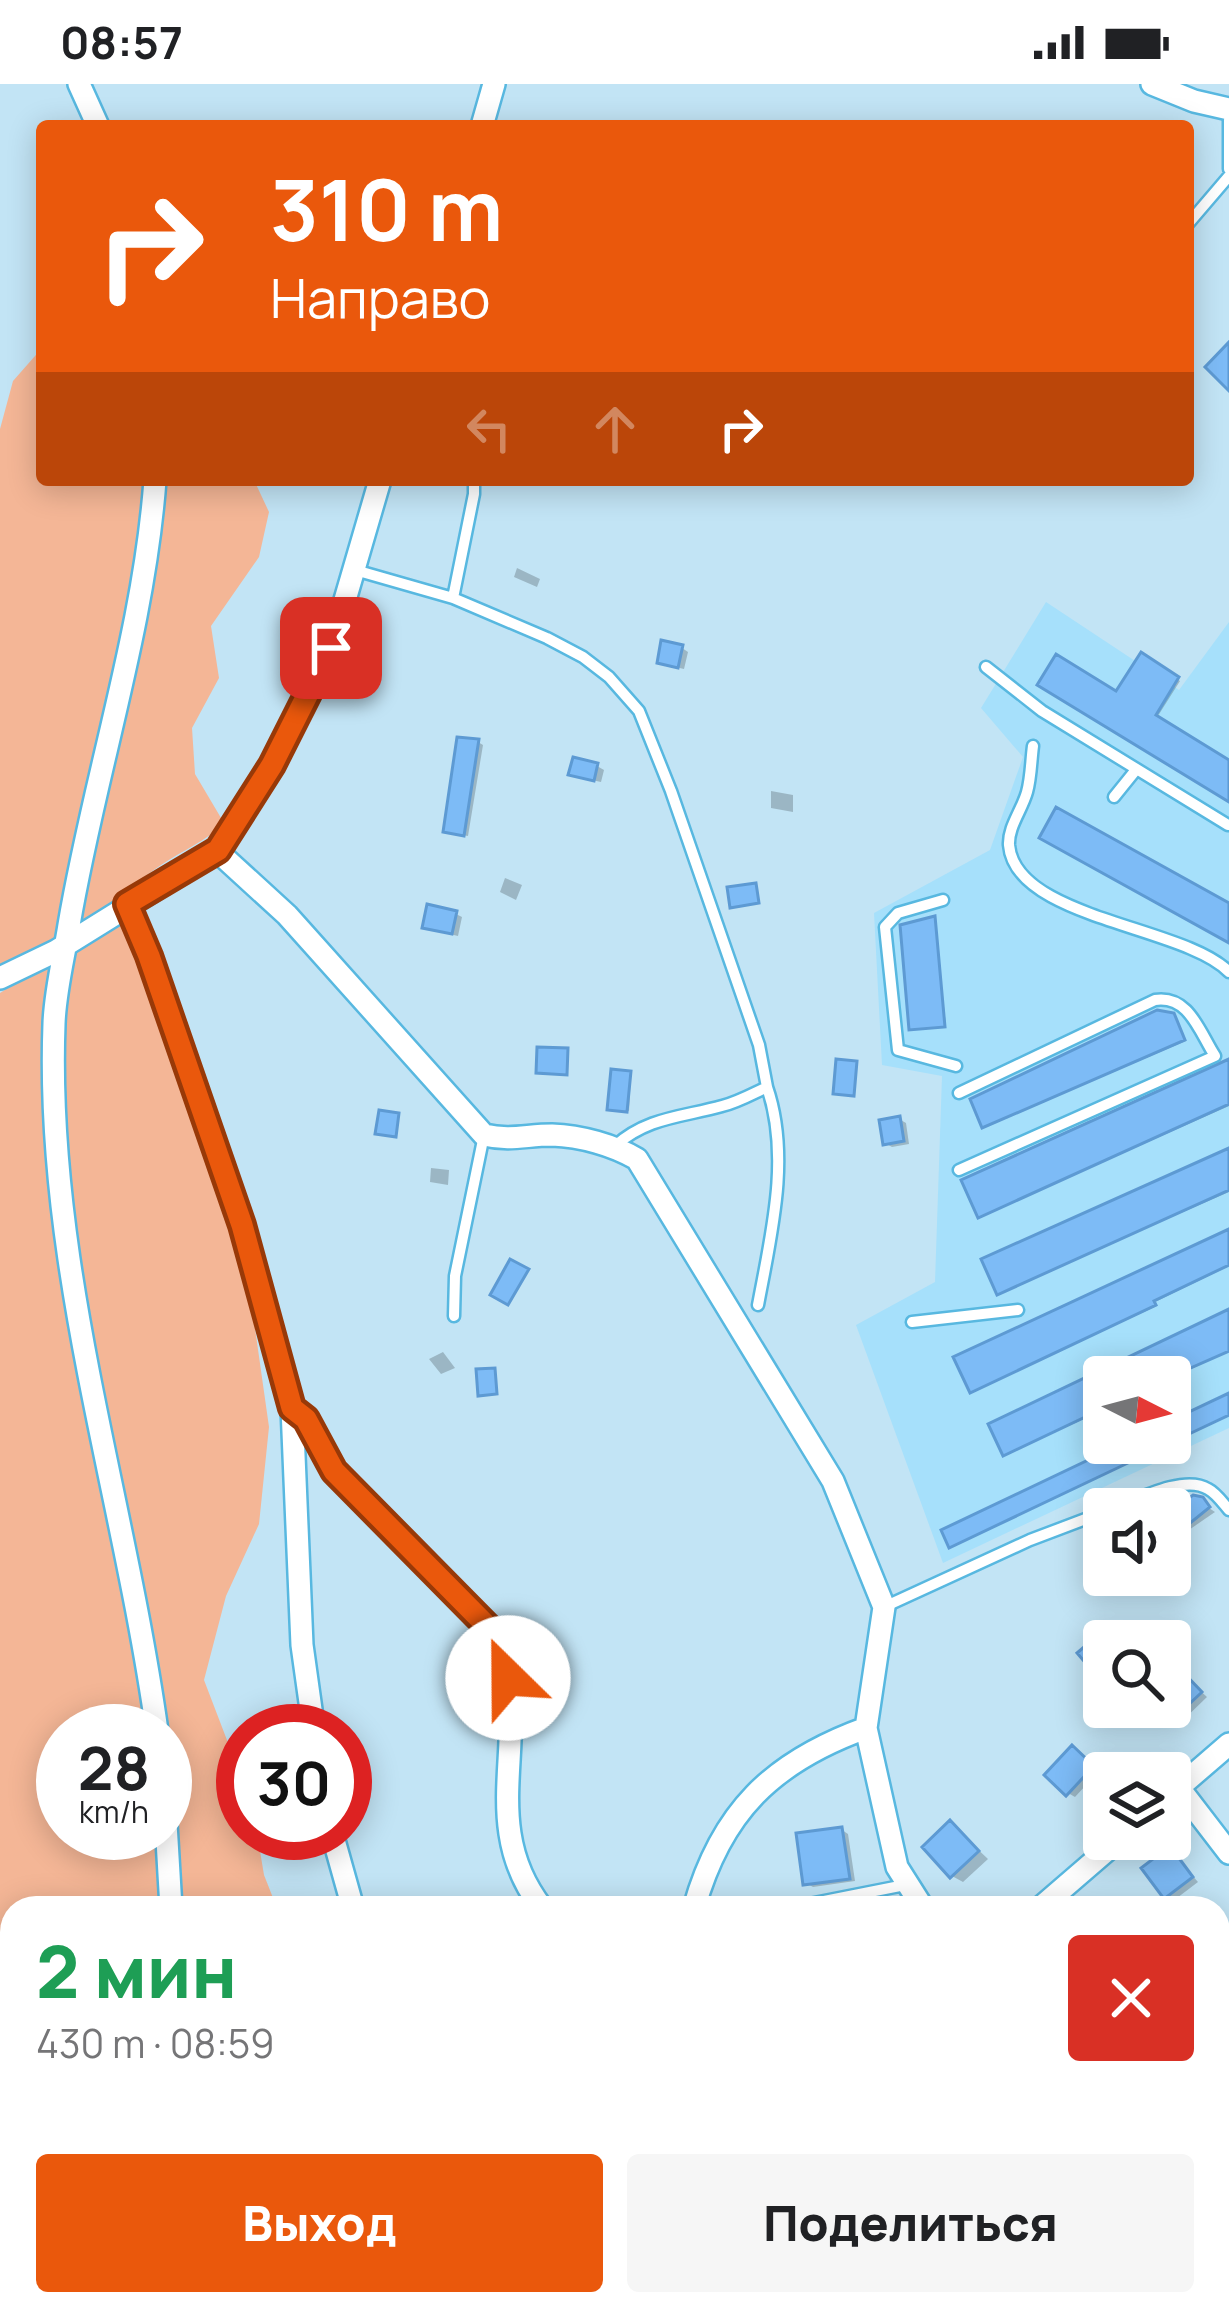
<!DOCTYPE html>
<html lang="ru">
<head>
<meta charset="utf-8">
<style>
  :root { --surface:#fff; --page:#f6f6f6; --text:#202124; --muted:#757577; --accent:#ea580c }
  body { margin:0; font-family:Manrope,sans-serif; background:var(--page); color:var(--text); height:100vh; display:flex; flex-direction:column; font-size:45px; white-space:nowrap }
  * { box-sizing:border-box; margin:0 }
  p { font-size:39px; color:var(--muted) }
  .icon { flex:none; width:66px; height:66px; fill:none; stroke:currentColor; stroke-width:2; stroke-linecap:round; stroke-linejoin:round }
  .map { position:relative; flex:1; overflow:hidden }
  .sheet { position:absolute; left:0px; top:1812px; width:1230px; height:420px; display:flex; flex-direction:column; background:var(--surface); border-radius:36px 36px 0 0; box-shadow:0 6px 30px #0003 }
  .sheet>* { flex:none }
  .top-card { position:absolute; left:36px; top:36px; width:1158px; height:366px; border-radius:12px; box-shadow:0 6px 30px #0003; background:#ea580c; color:#fff; overflow:hidden }
  .needle { width:78px; rotate:96deg }
  .tools { position:absolute; left:1083px; top:1272px; display:grid; gap:24px }
  .tools a { display:grid; place-items:center; width:108px; height:108px; border-radius:12px; background:var(--surface); box-shadow:0 6px 30px #0003; font-size:60px }
  .speed { position:absolute; left:36px; top:1620px; display:flex; gap:24px; font-size:60px; font-weight:700; text-align:center }
  .speed>* { display:grid; place-content:center; width:156px; height:156px; border-radius:50%; background:var(--surface); box-shadow:0 6px 30px #0003; line-height:1 }
  .speed small { font-size:30px; font-weight:400 }
  .speed .limit { border:18px solid #d22; background:#fff; color:#111 }
  .pin { position:absolute; display:grid; place-items:center; width:102px; height:102px; color:#fff; margin:-51px; border-radius:24px; box-shadow:0 6px 18px #0006 }
  .me { position:absolute; width:132px; margin:-66px; rotate:337deg; stroke-linejoin:round; filter:drop-shadow(0 0 9px #0008) }
  .turn { display:flex; align-items:center; gap:42px; height:252px; padding:0 36px; font-size:54px }
  .turn .icon { width:156px; height:156px; stroke-width:2.5 }
  .turn b { display:block; font-size:84px; line-height:102px }
  .lanes { display:flex; align-items:center; height:114px; padding:0 36px; background:#0003; justify-content:center; gap:60px; direction:ltr }
  .lanes .off { opacity:.35 }
  .round { display:grid; place-items:center; flex:none; width:126px; height:126px; border-radius:12px; background:var(--page) }
  .overview { display:flex; align-items:center; justify-content:space-between; height:204px; padding:0 36px }
  h1 { font-size:72px; font-weight:800; line-height:90px; color:#1e9e55 }
  .primary-button { display:flex; gap:24px; margin-top:auto; padding:24px 36px }
  .primary-button a { flex:1; height:138px; border-radius:12px; background:var(--accent); color:#fff; font-size:48px; font-weight:800; line-height:138px; text-align:center }
  .primary-button a+a { background:var(--page); color:var(--text) }
  .status { display:flex; justify-content:space-between; align-items:center; height:84px; padding:0 60px; background:var(--surface); direction:ltr }
  .status svg { height:33px; fill:currentColor }
  .map>svg:first-child { display:block }
  .built { fill:#a6e0fb; fill-rule:evenodd }
  .green { fill:#f4b696; fill-rule:evenodd }
  .shadow { fill:#0003 }
  .building { fill:#7dbbf6; stroke:#5d9ad3; stroke-width:3 }
  .lines { fill:none; stroke-linecap:round; stroke-linejoin:round }
  .service-casing { stroke:#58b8e0; stroke-width:15 }
  .minor-casing { stroke:#58b8e0; stroke-width:26 }
  .service { stroke:#fff; stroke-width:10 }
  .minor { stroke:#fff; stroke-width:21 }
  .route-casing { stroke:#983908; stroke-width:30 }
  .route { stroke:#ea580c; stroke-width:21 }
</style>
</head>
<body>
<div class="status"><b>08:57</b><svg viewBox="0 0 49 12"><path d="M0 12V9h3v3zM5 12V6h3v6zM10 12V3h3v9zM15 12V0h3v12zM26 1h20v11H26zM47 4h2v5h-2z"/></svg></div>
<div class="map">
<svg width="1229" height="2232" viewBox="0 0 1229 2232">
  <rect width="100%" height="100%" fill="#c2e4f5"/>
  <path class="built" d="M1046,518l133,88 50,-68v806l-286,135 -87,-238 79,-43 7,-206 -60,-11 -8,-152 116,-63 33,-93 -42,-49zM1104,1293h66v66h-66z"/>
  <path class="green" d="M42,264v132h212l15,32 -10,45 -48,69 8,52 -27,50 3,46 29,49c-19,19 -41,27 -63,42 -50,33 -101,87 -161,100v-536l13,-48z
    M126,823l120,358 23,162 -10,97 -33,72 -22,84 39,102v51h14l7,42 13,33h-265v396h304l-4,12h-312v-1323l64,-40zM63,1647h102v102h-102z"/>
  <path class="shadow" d="M517,484l23,11 -3,8 -23,-10z
    M682,564l6,4 -4,17 -17,-4z
    M1142,572l38,25 -24,38 73,43v37l-112,-104z
    M478,658l5,3 -15,91 -18,-3z
    M597,682l7,4 -3,12 -23,-5z
    M771,707l22,4v17l-22,-4z
    M505,794l17,7 -6,15 -16,-8z
    M456,830l6,3 -4,19 -26,-6z
    M935,835l11,107 -32,3z
    M1176,934l10,23 -201,85z
    M1229,978v44l-248,110z
    M631,990l-2,37 -17,-2z
    M899,1035l7,4 3,21 -17,3 -7,-4z
    M1229,1067v41l-230,100z
    M431,1084l18,2 -1,15 -18,-3z
    M1229,1147v35l-74,36 2,4 -185,85z
    M1229,1228v39l-59,28 -66,-2v33l-98,44 -14,-28z
    M443,1268l12,16 -14,6 -12,-15z
    M1229,1313v19l-278,130 180,-103h39v-18z
    M1194,1414l21,14 -45,31v-27z
    M1111,1544l15,13h-22v34l-23,-21z
    M1182,1590l25,23 -31,30 -22,-20h16v-22z
    M1079,1668l20,19 -24,26 -7,-4z
    M951,1740l37,35 -25,23 -11,-6z
    M842,1746l6,4 7,47 -42,6 -7,-4z
    M1170,1766l28,32 -25,19 -7,-4z
    M1229,2067v39l-11,-9v-17z"/>
  <path class="building" d="M1229,258v49l-24,-24z
    M661,556l22,5 -5,23 -21,-5z
    M1141,568l38,25 -23,38 73,45v42l-192,-117 19,-31 60,37z
    M457,653l22,2 -15,97 -21,-4z
    M573,673l25,6 -4,18 -26,-6z
    M1056,723l173,96v40l-190,-105z
    M756,799l3,20 -29,5 -3,-21z
    M427,820l30,7 -5,23 -30,-6z
    M935,832l10,111 -36,3 -9,-105z
    M1157,926l17,3 11,27 -203,88 -12,-29z
    M537,963l31,1 -1,27 -31,-2z
    M836,975l21,2 -3,35 -21,-2z
    M1229,975v45l-251,114 -17,-38z
    M611,985l20,2 -4,41 -20,-2z
    M379,1026l20,3 -3,24 -21,-3z
    M900,1032l4,25 -21,4 -4,-25z
    M1229,1064v42l-232,105 -16,-36z
    M1229,1145v36l-75,36 2,4 -186,88 -17,-36z
    M510,1175l19,10 -21,36 -18,-10z
    M1229,1225v42l-59,26h-66v31l-101,48 -15,-32z
    M495,1284l2,26 -19,2 -2,-27z
    M1229,1309v22l-59,28v-22z
    M1124,1359h46l-221,105 -8,-18z
    M1193,1411l10,2 7,10 -26,21 -12,-17z
    M1104,1546v36l-9,8 -18,-21z
    M1181,1586l21,22 -35,33 -17,-18h20v-26z
    M1072,1661l22,21 -28,30 -22,-21z
    M950,1736l29,31 -29,27 -28,-31z
    M842,1743l8,52 -47,6 -7,-52z
    M1170,1762l23,31 -29,22 -23,-31z"/>
  <g class="lines">
    <defs>
      <path id="service" d="M1229,36v49
        M1188,140l41,-48
        M355,486l98,28 94,40 36,19 26,20 30,34 32,80 88,254 8,42c-15,7 -29,15 -45,19 -39,11 -75,11 -107,40
        M453,514l21,-104v-14
        M986,583l56,44 186,114
        M1033,662c-2,15 -2,32 -6,46 -5,18 -19,35 -18,53 6,74 176,81 220,127
        M1114,713l21,-26
        M943,816l-45,13 -13,14 13,123 58,16
        M959,1086l256,-114c-16,-25 -26,-61 -60,-56l-196,93
        M758,1221c13,-70 33,-148 9,-218
        M454,1232l1,-40 29,-141
        M912,1238l106,-12
        M1112,1425c24,-9 72,-35 96,-20 8,4 15,14 21,21
        M884,1523l146,-67 74,-28
        M809,1820l96,-19"/>
      <path id="minor" d="M79,0l19,42
        M1152,0l42,17 35,8
        M482,42l12,-42
        M155,396c-11,151 -61,296 -86,445 -5,32 -14,66 -15,99 -9,240 70,471 103,707
        M217,767l55,-86 59,-117 49,-168
        M127,820l22,52 92,269 51,183 10,237 12,86
        M0,894l56,-27 161,-100 70,64 197,220c27,6 42,0 68,0 29,1 61,10 85,24l196,322 51,126 -18,121 31,139 26,41
        M292,1324l14,11 28,52 154,156c56,94 -19,187 54,281
        M1179,1704l50,65
        M1170,1711l59,-51
        M165,1722l6,102
        M332,1749l21,75
        M694,1824c27,-96 78,-146 172,-180
        M1040,1824l80,-69
        M1218,2169l11,11
        M152,2220v12
        M590,2232l4,-12"/>
    </defs>
    <use href="#service" class="service-casing"/>
    <use href="#minor" class="minor-casing"/>
    <use href="#service" class="service"/>
    <use href="#minor" class="minor"/>
  </g>
  <g class="lines">
    <defs>
      <path id="route" d="M331,564l-59,117 -54,85 -91,54 22,52 93,269 50,183 14,11 28,52 154,156 14,23 6,28"/>
    </defs>
    <use href="#route" class="route-casing"/>
    <use href="#route" class="route"/>
  </g>
</svg>
<div class="tools">
<a><svg class="needle" viewBox="-14 -14 28 28"><path d="M0-13l5 13h-10z" fill="#e53935"/><path d="M0 13l5-13h-10z" fill="#757577"/></svg></a>
<a><svg class="icon" aria-label="sound" viewBox="0 0 24 24"><path d="M4 9h4l5-4v14l-5-4H4zM17 9q2 3 0 6"/></svg></a>
<a><svg class="icon" aria-label="search" viewBox="0 0 24 24"><circle cx="10" cy="10" r="6"/><path d="M15 15l6 6"/></svg></a>
<a><svg class="icon" aria-label="layers" viewBox="0 0 24 24"><path d="M12 4l9 5-9 5-9-5zM3 14l9 5 9-5"/></svg></a>
</div>
<div class="speed"><div>28<small>km/h</small></div><div class="limit">30</div></div>
<div class="pin" style="left:331px;top:564px;background:#d93025"><svg class="icon" aria-label="arrive" viewBox="0 0 24 24"><path d="M6 21V4h12l-3 4 3 4H6"/></svg></div>
<svg class="me" style="left:508px;top:1594px" viewBox="-20 -20 40 40"><circle r="19" fill="#fff"/><path d="M0-13L10 11 0 6-10 11z" fill="#ea580c"/></svg>
<div class="top-card">
<div class="turn"><svg class="icon" aria-label="right" viewBox="0 0 24 24"><path d="M7 20v-9h11M14 6l5 5-5 5"/></svg><div><b>310 m</b>Направо</div></div>
<div class="lanes"><svg class="icon off" aria-label="left" viewBox="0 0 24 24"><path d="M17 20v-9H6M10 6l-5 5 5 5"/></svg><svg class="icon off" aria-label="ahead" viewBox="0 0 24 24"><path d="M12 20V5M6 11l6-6 6 6"/></svg><svg class="icon" aria-label="right" viewBox="0 0 24 24"><path d="M7 20v-9h11M14 6l5 5-5 5"/></svg></div>
</div>
<section class="sheet">
<div class="overview"><div><h1>2 мин</h1><p>430 m · 08:59</p></div><a class="round" style="background:#d93025;color:#fff"><svg class="icon" aria-label="close" viewBox="0 0 24 24"><path d="M6 6l12 12M18 6L6 18"/></svg></a></div>
<div class="primary-button"><a>Выход</a><a>Поделиться</a></div>
</section>
</div>
</body>
</html>
